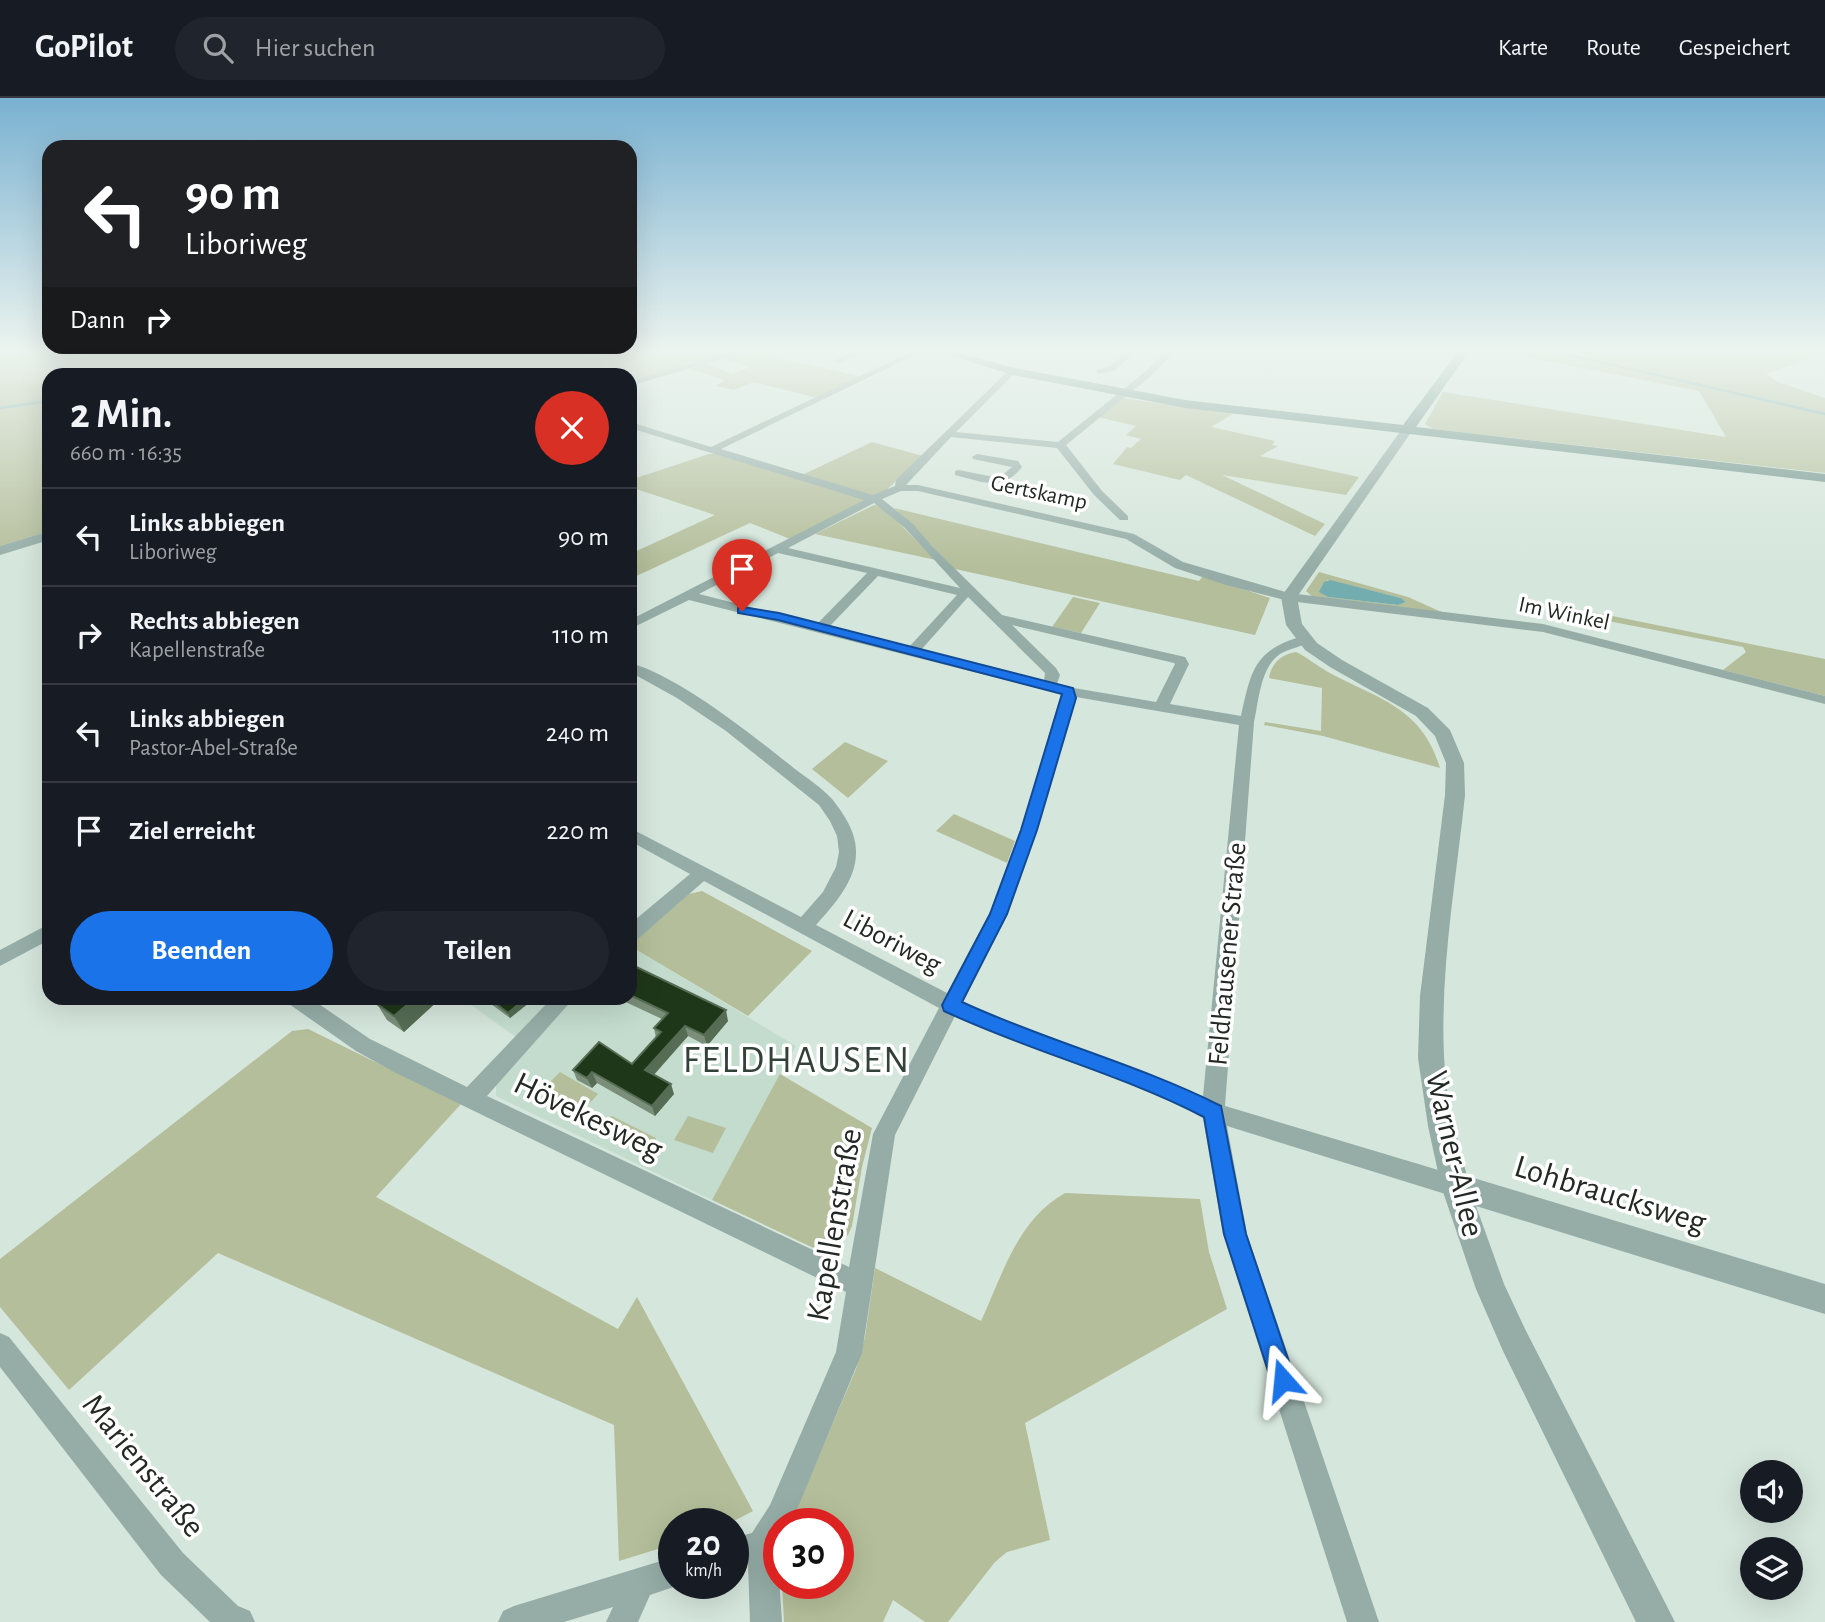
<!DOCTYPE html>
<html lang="de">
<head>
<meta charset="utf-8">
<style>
  :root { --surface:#171b24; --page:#20242c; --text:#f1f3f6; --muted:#9ea1a6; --line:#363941; --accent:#1a73e8 }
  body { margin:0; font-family:"Alegreya Sans",sans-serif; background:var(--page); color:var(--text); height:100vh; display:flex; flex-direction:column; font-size:26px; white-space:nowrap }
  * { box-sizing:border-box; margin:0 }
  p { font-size:23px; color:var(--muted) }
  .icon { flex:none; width:38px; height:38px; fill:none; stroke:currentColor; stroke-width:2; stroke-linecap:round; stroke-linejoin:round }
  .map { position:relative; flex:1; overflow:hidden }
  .details { position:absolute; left:42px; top:270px; width:595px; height:637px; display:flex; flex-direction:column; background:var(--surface); border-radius:21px; box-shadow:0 7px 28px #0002 }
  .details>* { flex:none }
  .banner { position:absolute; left:42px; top:42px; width:595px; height:214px; border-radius:21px; box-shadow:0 7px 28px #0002; background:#202124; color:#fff; overflow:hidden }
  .tools { position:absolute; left:1740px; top:1362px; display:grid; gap:14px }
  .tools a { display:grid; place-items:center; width:63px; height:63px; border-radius:50%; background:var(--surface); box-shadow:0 7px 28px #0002; font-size:35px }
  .speed { position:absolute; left:658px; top:1410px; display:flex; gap:14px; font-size:35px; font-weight:700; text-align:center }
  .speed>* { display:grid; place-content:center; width:91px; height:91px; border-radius:50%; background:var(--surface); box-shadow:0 7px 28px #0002; line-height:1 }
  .speed small { font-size:18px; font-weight:400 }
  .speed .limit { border:10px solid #d22; background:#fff; color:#111 }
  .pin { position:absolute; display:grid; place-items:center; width:60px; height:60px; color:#fff; margin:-72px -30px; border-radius:50% 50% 50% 0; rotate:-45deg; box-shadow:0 0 7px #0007 }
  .pin .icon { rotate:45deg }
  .me { position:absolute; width:77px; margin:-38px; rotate:342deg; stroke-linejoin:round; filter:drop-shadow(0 0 5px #0008) }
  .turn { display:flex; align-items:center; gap:24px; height:147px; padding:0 28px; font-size:32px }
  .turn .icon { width:91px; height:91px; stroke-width:2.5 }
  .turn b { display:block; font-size:49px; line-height:60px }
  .then { display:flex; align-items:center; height:66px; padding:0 28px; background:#0003; gap:14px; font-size:26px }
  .round { display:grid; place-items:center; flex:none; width:74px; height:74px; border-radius:37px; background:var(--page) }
  .head { display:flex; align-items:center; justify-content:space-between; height:119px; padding:0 28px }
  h1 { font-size:42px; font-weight:600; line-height:52px }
  .primary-button { display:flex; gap:14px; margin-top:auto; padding:14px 28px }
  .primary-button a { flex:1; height:80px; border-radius:42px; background:var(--accent); color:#fff; font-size:28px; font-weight:600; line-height:80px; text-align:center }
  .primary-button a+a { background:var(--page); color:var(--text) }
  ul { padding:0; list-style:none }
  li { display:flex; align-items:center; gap:21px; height:98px; padding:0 28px; border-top:2px solid var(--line) }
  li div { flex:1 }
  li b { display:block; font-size:26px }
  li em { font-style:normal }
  header { display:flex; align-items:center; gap:42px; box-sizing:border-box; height:98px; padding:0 35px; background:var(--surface); border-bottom:2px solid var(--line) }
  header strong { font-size:33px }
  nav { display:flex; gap:38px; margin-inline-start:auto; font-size:24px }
  .search { width:490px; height:63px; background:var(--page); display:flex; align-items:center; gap:18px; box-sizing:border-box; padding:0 24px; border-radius:38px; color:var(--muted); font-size:26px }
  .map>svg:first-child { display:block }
  .built { fill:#c3dccd }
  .green { fill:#b4be9a; fill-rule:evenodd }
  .water { fill:#74adaf }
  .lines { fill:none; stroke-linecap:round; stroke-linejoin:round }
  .stream { stroke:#74adaf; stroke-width:2.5 }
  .minor { fill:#96ada7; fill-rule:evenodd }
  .tertiary { fill:#96ada7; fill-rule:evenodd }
  .secondary { fill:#70938b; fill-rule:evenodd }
  .wall { fill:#7a8e7a }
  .shaded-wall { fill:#566c54 }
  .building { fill:#1f3719; stroke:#566c54; stroke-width:2 }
  .route { fill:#1a73e8; stroke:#114b97; stroke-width:2 }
  .labels { text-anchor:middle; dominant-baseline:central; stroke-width:7; stroke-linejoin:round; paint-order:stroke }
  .far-street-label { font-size:23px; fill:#232925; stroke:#fff }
  .street-label { font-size:28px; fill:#232925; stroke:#fff }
  .near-street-label { font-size:33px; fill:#232925; stroke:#fff }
  .near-quarter-label { font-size:38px; letter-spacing:2px; fill:#334239; stroke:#fff }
</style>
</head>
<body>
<header>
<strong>GoPilot</strong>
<div class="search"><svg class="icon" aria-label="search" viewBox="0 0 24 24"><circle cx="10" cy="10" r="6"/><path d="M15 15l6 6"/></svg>Hier suchen</div>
<nav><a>Karte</a><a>Route</a><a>Gespeichert</a></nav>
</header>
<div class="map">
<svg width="1825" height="1524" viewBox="0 0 1825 1524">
  <rect width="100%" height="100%" fill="#d5e6dc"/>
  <path class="built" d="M630,848l166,100 -84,154 -216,-104v-12l78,-86h56z
    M461,900h91l-36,39z"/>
  <path class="green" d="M0,255h730l-100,27v-6h-581v157l-49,15z
    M741,255h14l108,24 -45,21 -64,-16 -20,8 -18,-4 8,-6 -34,-11 17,-5 26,10 17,-7 -26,-8z
    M1506,255h59l25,4 -1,-4h204l17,5 -44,16 12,8 47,16v75l-392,-44 -8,-5 18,-32 283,45 -27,-46z
    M1122,300l111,16 -22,13 64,14 -3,4 6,1 -18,10 99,21 -13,18 -124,-20 103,49 -10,12 -129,-61 -6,5 -67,-16 14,-17 4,1 10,-9 -15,-4 10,-9 -38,-9z
    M872,344l51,14 -42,39 -12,1 -67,-21z
    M709,356h8l150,45 -77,40 -40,-16 -120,56v-25l85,-39 -85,-28v-7z
    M874,407l8,1 54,54 -121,-26z
    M894,410l305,73 4,-5 67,22 -15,37 -300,-66z
    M1319,474l89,25 38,17 -133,-17 -7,-6zM1327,482l74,18 5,4 -8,3 -69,-8z
    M1073,499l27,6 -19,30 -29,-6z
    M1558,507l267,54v37l-102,-26 23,-18 -3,-5 -187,-36z
    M1296,554c11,5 21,14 32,20 50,27 94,35 112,96l-117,-32 -59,-11 1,-3 56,9 1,-43 -53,-10c2,-14 12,-24 27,-26z
    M845,644l43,19 -40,37 -36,-29z
    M954,716l61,27 -8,22 -71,-32z
    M702,793l110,60 -64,65 -118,-70 59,-52z
    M308,931l153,75 -85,93 242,132 19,-32 116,214 -25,13h-54v20l-55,17 -5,-136 -396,-172 -149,137 -69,-83v-48l292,-228z
    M560,974l38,22 -18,20 -39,-23z
    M780,976l92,54 -10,39 -10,59 -4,9 -13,12 -13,5 -110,-52z
    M612,1018l44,22 -1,13 -11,3 -44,-20 3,-11z
    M688,1018l38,12 -13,25 -39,-13z
    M1065,1095l135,6 9,53 18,57 -202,114 25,117 -43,12 -12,10 -47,60h-23l-32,-22 -10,22h-99l-2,-38h56v-60h-48l66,-155 9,-32 10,-69 106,53c22,-47 36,-101 84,-128z"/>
  <path class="water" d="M1330,482l71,18 5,4 -8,3 -70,-8 -9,-5 5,-10z"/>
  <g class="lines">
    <path class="stream" d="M1562,255l263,61
      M0,310l49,-7"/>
    <path class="minor" d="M45,255h8l12,21h-8z
      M849,255h10l-19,10 -7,-2z
      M909,255h10l-198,96 152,46 22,-9 1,-6 114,-111 7,2 -61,61 102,10 87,-70 20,-19h8l-22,23 -85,69 36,46 26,25v4h-8l-26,-25 -37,-47 -106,-11 -45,48h12l216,49 49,28 106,31 254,31 282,72v8l-282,-72 -254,-31 -63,-16 -51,-17 -49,-29 -208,-48h-17l-19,8 31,25 18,21 71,70 183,42 4,7 -19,40 71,12c10,-45 13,-67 63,-80l7,4c-8,7 -21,8 -31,14 -20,14 -21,46 -26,68l-29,384 230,69 8,3 4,8 -4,8 -8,3 -228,-71 20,108 132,388h-32l-124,-388 -20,-116c-79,-43 -167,-63 -248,-102l-60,119 -33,218 -71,171h-12l-2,24 5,74h-32l-2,-58 -15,4v-30l19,-5 18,-28 66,-153 10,-60 -452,-220 -38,-21 -67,-47 -3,-6h24l60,41 97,48 85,-89h22l-87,98 362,171 24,-133 66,-126 -235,-127 -67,59 -7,2v-18l60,-50 -60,-33v-13l171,89 22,-25 13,-25 3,-15 -2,-16 -7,-15 -11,-16 -93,-74 -49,-33 -47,-26v-9c49,13 125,74 165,106 12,9 27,19 37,30 12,15 24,33 24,52 1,29 -22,54 -40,74l131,68 42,-79 32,-84 40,-136 -372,-94 -59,29v-9l234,-120 -234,-72v-6l81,25zM874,405l31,25 55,60 -172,-40zM778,455l89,20 -50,51 -118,-30zM878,478l79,19 -48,52 -80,-20zM968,499l77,76 -1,8 -123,-31zM1012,527l162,38 1,1 -19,38 -88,-15 -11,-3 3,-9 -4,-7zM1076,599l163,28 -36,371 -193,-72 -47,-22 44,-88 30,-84z
      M1126,255h8l-20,18 -17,3v-4l11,-3z
      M977,356l41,7 4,6c-20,25 -39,15 -67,8v-4l4,-1 40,8 13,-11 -39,-8 -1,-2z
      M49,826v16l-49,26v-16z
      M0,1235l9,4 174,216 55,53 12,5 5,11h-45l-49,-47 -161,-208z
      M674,1459v27h8l-32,11 -12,27h-32l7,-15 -49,15h-66l5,-11 11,-5z"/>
    <path class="tertiary" d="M729,255h14l-113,33v-6z
      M1402,331l10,2 -115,166 5,27 15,19 25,17 86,48 22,22 14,33 1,32c-9,86 -25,174 -21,261 1,40 13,81 23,120l358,108v30l-349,-108 28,78 21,45 150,293h-39l-133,-271 -27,-62 -35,-103 -13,-60 -10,-68 2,-62 25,-201 1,-32 -11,-27 -19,-20 -86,-49 -25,-17 -19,-25 -5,-28z
      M49,433v9l-49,15v-9z"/>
    <path class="secondary" d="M943,255h17l54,15 171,32 218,25 54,-72h11l-52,74 409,47v8l-640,-74 -172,-33z"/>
  </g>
  <path class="wall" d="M630,866l98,57 -21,25 -19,-10 -34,39 20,19 -19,22 -58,-33 -5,5 -15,-8 -4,-10 59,-6 24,-26 -2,-10 8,-9 -45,-21h13z
    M382,900h59l-37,34 -17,-12 -10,-16 6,-4z
    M489,900h46l-25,20 -19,-14z"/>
  <path class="shaded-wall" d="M415,900h26l-37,34 -10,-16z
    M526,900h9l-25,20 -2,-5z
    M726,912l2,11 -21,25 -3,-11z
    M685,928l3,10 -40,45 -3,-11z
    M592,974l5,11 -5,5 -5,-10z
    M671,986l3,10 -19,22 -3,-10z"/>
  <path class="building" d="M630,866l96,46 -22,25 -19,-9 -40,44 26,14 -19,22 -60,-34 -5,6 -14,-8 26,-28 33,22 29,-32 -7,-4 14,-15 -38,-18z
    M386,900h29l-21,18 -17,-12z
    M489,900h37l-18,15z"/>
  <linearGradient id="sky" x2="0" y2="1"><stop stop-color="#79b1d1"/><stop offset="0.54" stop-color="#ecf4ef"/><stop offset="1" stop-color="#ecf4ef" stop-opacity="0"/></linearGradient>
  <rect width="1825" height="468" fill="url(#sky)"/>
  <path class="route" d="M742,509l37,6 294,75 3,10 -39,132 -30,84 -45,88c84,39 176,62 259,104l25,128 49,146 -3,9 -9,4 -9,-4 -3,-9 -47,-146 -20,-117c-83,-43 -175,-66 -260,-106l-2,-6 48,-91 31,-84 41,-136 -284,-74 -40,-7v-5z"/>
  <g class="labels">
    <g class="far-street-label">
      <text transform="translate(1039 395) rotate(12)">Gertskamp</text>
      <text transform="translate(1564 516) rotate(12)">Im Winkel</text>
    </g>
    <g class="street-label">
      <text transform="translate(892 844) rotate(28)">Liboriweg</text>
      <text transform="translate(1228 856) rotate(-85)">Feldhausener Straße</text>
    </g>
    <g class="near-street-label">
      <text transform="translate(588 1019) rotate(26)">Hövekesweg</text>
      <text transform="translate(1454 1056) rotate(77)">Warner-Allee</text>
      <text transform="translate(1610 1097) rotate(17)">Lohbraucksweg</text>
      <text transform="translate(835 1127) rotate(-80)">Kapellenstraße</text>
      <text transform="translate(143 1368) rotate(51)">Marienstraße</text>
    </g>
    <g class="near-quarter-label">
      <text x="797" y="963">FELDHAUSEN</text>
    </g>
  </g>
</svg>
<div class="tools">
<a><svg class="icon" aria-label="sound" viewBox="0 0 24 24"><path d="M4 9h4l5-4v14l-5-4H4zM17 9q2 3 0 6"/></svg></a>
<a><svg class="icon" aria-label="layers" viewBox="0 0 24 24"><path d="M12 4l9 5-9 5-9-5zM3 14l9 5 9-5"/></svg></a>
</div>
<div class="speed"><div>20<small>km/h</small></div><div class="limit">30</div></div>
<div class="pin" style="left:742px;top:513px;background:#d93025"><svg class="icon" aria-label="arrive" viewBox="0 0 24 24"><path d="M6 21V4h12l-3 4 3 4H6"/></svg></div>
<svg class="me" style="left:1283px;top:1282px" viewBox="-20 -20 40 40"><path d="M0-17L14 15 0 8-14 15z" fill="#1a73e8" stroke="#fff" stroke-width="4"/></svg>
<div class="banner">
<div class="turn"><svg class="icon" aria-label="left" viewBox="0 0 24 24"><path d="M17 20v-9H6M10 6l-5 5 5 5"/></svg><div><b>90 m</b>Liboriweg</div></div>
<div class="then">Dann<svg class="icon" aria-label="right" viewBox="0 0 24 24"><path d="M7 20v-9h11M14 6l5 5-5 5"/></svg></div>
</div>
<section class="details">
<div class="head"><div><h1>2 Min.</h1><p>660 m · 16:35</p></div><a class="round" style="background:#d93025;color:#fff"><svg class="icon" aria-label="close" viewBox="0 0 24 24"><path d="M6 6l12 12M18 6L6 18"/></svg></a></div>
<ul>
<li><svg class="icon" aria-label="left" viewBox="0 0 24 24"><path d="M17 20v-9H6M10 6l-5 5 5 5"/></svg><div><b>Links abbiegen</b><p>Liboriweg</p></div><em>90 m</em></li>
<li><svg class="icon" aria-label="right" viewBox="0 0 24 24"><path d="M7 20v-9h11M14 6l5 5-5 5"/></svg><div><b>Rechts abbiegen</b><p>Kapellenstraße</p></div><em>110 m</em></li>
<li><svg class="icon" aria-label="left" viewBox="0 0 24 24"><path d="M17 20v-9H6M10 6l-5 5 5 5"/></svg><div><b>Links abbiegen</b><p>Pastor-Abel-Straße</p></div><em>240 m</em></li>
<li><svg class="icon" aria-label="arrive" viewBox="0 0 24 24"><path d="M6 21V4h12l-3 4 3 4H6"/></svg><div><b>Ziel erreicht</b></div><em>220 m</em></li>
</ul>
<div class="primary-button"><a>Beenden</a><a>Teilen</a></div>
</section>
</div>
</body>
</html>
